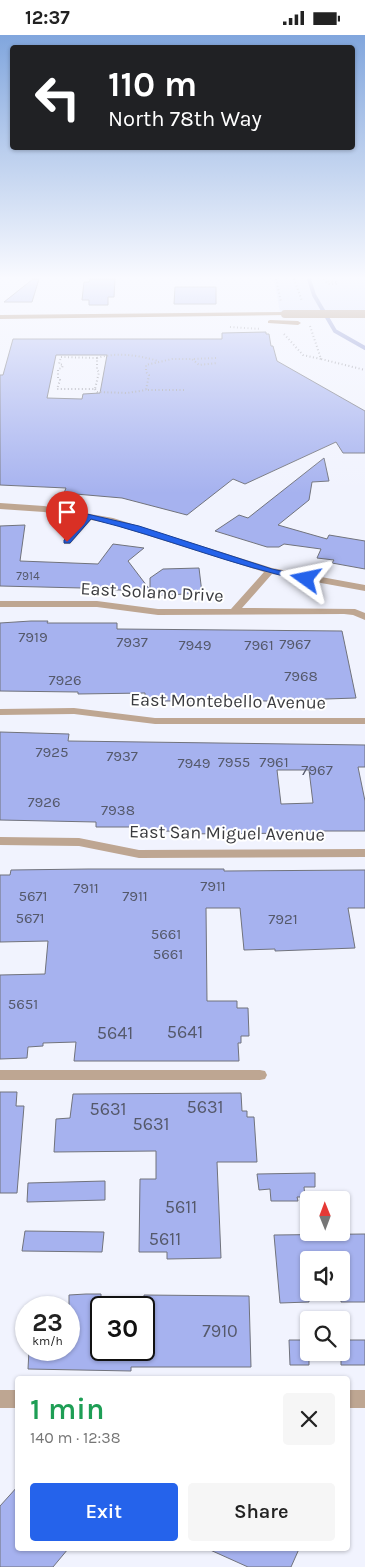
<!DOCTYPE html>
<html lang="en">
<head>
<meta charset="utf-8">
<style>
  :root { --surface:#fff; --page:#f6f6f6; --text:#222; --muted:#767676; --accent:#2563eb }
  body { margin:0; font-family:Karla,sans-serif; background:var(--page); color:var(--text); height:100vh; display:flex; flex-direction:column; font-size:19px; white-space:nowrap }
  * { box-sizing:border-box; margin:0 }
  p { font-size:16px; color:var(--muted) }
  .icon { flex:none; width:28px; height:28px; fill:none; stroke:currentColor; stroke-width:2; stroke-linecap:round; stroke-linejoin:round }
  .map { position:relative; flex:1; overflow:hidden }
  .details { position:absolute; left:15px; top:1341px; width:335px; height:175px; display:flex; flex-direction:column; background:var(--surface); border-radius:5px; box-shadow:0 1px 4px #0004 }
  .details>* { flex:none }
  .hud { position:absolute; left:10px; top:10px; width:345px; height:105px; border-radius:5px; box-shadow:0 1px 4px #0004; background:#202124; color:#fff; overflow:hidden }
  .needle { width:32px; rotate:359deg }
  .controls { position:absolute; left:300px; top:1156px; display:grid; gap:10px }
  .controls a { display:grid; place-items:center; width:50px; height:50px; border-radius:5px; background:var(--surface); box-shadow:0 1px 4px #0004; font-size:25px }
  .speed { position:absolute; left:15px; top:1261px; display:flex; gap:10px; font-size:25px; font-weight:700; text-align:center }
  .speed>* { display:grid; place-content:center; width:65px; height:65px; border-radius:50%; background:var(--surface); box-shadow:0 1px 4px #0004; line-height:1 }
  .speed small { font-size:12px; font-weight:400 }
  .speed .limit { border:2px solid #111; border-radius:8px; background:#fff; color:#111 }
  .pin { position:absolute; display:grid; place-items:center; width:42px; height:42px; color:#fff; margin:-51px -21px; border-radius:50% 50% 50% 0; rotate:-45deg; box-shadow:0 0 5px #0007 }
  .pin .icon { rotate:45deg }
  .me { position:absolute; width:55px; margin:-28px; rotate:282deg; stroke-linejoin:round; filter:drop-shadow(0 0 4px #0008) }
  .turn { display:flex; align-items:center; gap:18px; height:105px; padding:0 15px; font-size:22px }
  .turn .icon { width:65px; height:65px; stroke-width:2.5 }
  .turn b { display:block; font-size:35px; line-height:42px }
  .round { display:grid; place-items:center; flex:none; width:52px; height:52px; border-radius:5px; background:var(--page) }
  .head { display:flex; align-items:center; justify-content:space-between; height:85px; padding:0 15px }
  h1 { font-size:30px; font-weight:600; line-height:38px; color:#1e9e55 }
  .cta { display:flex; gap:10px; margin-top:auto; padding:10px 15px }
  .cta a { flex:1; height:58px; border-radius:5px; background:var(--accent); color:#fff; font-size:20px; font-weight:600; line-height:58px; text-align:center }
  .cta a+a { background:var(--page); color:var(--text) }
  .status { display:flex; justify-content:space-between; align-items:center; height:35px; padding:0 25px; background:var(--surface); direction:ltr }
  .status svg { height:14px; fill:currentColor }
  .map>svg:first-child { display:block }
  .green { fill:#dbe2fd }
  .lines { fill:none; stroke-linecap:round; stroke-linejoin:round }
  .stream { stroke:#8792cd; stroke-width:4 }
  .building { fill:#a6b2ef; stroke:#71737c; fill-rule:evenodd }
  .path { stroke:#999aa2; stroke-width:2; stroke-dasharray:1 2.5; stroke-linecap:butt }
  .lane { fill:#bea692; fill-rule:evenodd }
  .street { fill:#bea692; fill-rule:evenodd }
  .secondary { fill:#a38163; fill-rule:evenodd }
  .secondary-bridge { stroke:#a38163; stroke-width:8 }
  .route { fill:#2563eb; stroke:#184099 }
  .labels { text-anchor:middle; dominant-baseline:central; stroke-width:4; stroke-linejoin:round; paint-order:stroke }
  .far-number-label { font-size:12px; fill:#55596b }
  .number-label { font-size:15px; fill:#55596b }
  .street-label { font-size:18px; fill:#3a3b3f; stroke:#fff }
  .near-number-label { font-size:18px; fill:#55596b }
</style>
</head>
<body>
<div class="status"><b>12:37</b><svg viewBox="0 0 49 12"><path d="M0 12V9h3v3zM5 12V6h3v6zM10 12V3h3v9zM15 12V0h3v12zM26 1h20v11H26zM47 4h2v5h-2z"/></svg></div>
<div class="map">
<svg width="365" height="1532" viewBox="0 0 365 1532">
  <rect width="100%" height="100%" fill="#f1f3fe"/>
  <path class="green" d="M274,244h91v33h-85z"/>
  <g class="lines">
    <path class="stream" d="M309,244l5,16 21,36 30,17"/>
  </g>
  <path class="building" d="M33,244h6l-7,23h-28z
    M90,244h25l-1,18h-6v8h-19v-5h-7l2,-18h5z
    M175,252h41v17h-42z
    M266,297v2h3l2,12h2l4,15 88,50v42h-22l-7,-11 -91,42 -12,-5 -46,36 -65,-17 -58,-5 2,-5 -66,-3v-110h3l10,-36h209v-6zM56,320h51l-7,38 -17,1 -1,5 -35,-1z
    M324,423l5,23 -17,1 -3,18 -31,25 49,14 2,-4 36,6v28l-33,-6 2,-3 -17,-2 4,-9 -37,-5 -5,3h-12l-52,-16 24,-16 9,3z
    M25,490l-5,36 78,3 15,-20 31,4 -16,13 22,29h-68v-2l-82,-2v-60z
    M199,533l3,25 -52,3v-18l13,-9z
    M31,586h17l-1,2h70v6l225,2 14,67 -89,3h-105l-17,-2v-6l-67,1v-2l-78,-1v-68z
    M0,697l69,2 -1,7 297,4v22h-7l7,34v30h-44v2l-148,1v-3l-38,1v-5h-39v-5l-96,-2zM277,735h32l4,33 -32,1z
    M88,834h136v2l141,-1v38h-17l7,40 -80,3v-2l-31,1 -4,-42h-34l1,93h30v7h11l1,28h-8v7h-3l1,18h-165l2,-19 -33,1v3l-15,1 -1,11 -27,1v-84l45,-1 3,-33 -48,1v-67h10l1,-5z
    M0,1057h17l-1,14h8l-7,87h-17z
    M241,1058l1,18h5v6h7l3,45h-40l4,96 -54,1v-7h-28l1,-73h16v-28l-102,1 2,-33 14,-1 3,-24z
    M315,1138v14h-11l1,10h-8l1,4h-27l-1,-12 -11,1 -2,-16z
    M105,1146v19l-78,2 1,-19z
    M25,1196l79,1 -2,20 -80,-1z
    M365,1199v68h-24v-42h-32v42l-29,1 -6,-68z
    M86,1259h15v56h43v-55l105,1 2,71h-120v4l-103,-2 1,-19h40v-55z
    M289,1305h20v25h-19z
    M341,1305h24v25h-24z
    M18,1451v63h50l-15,18h-53v-61z
    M208,1514h91l-8,18h-43z"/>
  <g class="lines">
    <path class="path" d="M276,244l5,23
      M294,244l8,22
      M324,244l4,5h9l-1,-2 -10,-1
      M310,291l11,33 44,11
      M230,292l31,2
      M284,299l19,21 18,4
      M61,322l36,1v12l2,2 -4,17h-38l3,-9 -2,-1v-10l4,-1 1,-3 -4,-1z
      M97,323c20,-6 41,-3 61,3
      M216,323l-24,1 7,6 18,-2
      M95,354l2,3 30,1 19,-3
      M184,355h-38l3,-15 -3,-3v-7l26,-6h20"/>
    <path class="lane" d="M0,1035h260l5,1 2,4 -2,4 -5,1h-260z"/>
    <path class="street" d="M0,468l44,3 69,12 159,50 93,17v6l-93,-17 -30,34 113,1 10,4v7l-12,-5 -9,-1 -186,1 -61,-8h-97v-6h97l61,8h73l33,-37 -153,-48 -20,-4 -21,24h-6v-4l19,-21 -39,-7 -44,-3z
      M74,673l81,10h210v6h-210l-81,-10 -74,1v-6z
      M0,802l79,1 60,12 226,-1v8l-226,1 -60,-12 -79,-1z
      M0,1355h18v18h-18z
      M348,1355h17v18h-17z"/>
    <path class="secondary" d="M285,277l3,2 -1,1 -287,4v-4z
      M270,285l28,1 3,2 -3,2 -30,-2v-2z"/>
    <path class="secondary-bridge" d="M285,279h80"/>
  </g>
  <linearGradient id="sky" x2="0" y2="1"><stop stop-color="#81a6dd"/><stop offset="0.53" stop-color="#f9faff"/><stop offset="1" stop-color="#f9faff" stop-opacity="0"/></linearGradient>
  <rect width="365" height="458" fill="url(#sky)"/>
  <path class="route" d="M87,479l52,12 133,43 37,8 1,2 -4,2c-73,-15 -142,-44 -215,-62l-21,24h-6v-3z"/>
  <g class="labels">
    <g class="far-number-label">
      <text x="28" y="541">7914</text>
    </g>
    <g class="number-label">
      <text x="33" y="602">7919</text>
      <text x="132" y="607">7937</text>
      <text x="295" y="609">7967</text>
      <text x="195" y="610">7949</text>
      <text x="259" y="610">7961</text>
      <text x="301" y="641">7968</text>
      <text x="65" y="645">7926</text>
      <text x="52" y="717">7925</text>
      <text x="122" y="721">7937</text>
      <text x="234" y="727">7955</text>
      <text x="274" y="727">7961</text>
      <text x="194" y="728">7949</text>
      <text x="317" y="735">7967</text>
      <text x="44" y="767">7926</text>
      <text x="118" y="775">7938</text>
      <text x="213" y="851">7911</text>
      <text x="86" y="853">7911</text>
      <text x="33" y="861">5671</text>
      <text x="135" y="861">7911</text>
      <text x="30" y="883">5671</text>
      <text x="283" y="884">7921</text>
      <text x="166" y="899">5661</text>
      <text x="168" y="919">5661</text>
      <text x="23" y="969">5651</text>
    </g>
    <g class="street-label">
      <text transform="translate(152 557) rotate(3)">East Solano Drive</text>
      <text transform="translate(228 666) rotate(1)">East Montebello Avenue</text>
      <text transform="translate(227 798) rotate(1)">East San Miguel Avenue</text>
    </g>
    <g class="near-number-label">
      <text x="185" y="997">5641</text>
      <text x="115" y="998">5641</text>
      <text x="205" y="1072">5631</text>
      <text x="108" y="1074">5631</text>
      <text x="151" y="1089">5631</text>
      <text x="181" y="1172">5611</text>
      <text x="165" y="1204">5611</text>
      <text x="220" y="1296">7910</text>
    </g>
  </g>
</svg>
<div class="controls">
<a><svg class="needle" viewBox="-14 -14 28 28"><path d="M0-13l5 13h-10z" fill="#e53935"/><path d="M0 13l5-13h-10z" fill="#767676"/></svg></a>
<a><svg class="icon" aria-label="sound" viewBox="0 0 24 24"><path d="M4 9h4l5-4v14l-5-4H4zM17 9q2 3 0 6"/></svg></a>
<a><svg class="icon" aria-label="search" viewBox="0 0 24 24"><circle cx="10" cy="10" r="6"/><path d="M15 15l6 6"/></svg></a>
</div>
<div class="speed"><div>23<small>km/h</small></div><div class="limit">30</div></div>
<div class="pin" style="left:67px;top:507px;background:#d93025"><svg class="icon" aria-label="arrive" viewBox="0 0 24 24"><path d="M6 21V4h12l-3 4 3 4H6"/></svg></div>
<svg class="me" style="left:306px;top:544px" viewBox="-20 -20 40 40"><path d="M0-17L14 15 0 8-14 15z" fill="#2563eb" stroke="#fff" stroke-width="4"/></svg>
<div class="hud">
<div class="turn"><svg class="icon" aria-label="left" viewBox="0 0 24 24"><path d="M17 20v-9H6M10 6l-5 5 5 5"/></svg><div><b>110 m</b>North 78th Way</div></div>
</div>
<section class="details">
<div class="head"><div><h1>1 min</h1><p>140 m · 12:38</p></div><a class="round"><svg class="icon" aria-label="close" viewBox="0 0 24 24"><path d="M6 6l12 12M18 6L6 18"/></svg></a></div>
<div class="cta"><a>Exit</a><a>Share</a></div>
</section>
</div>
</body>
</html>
